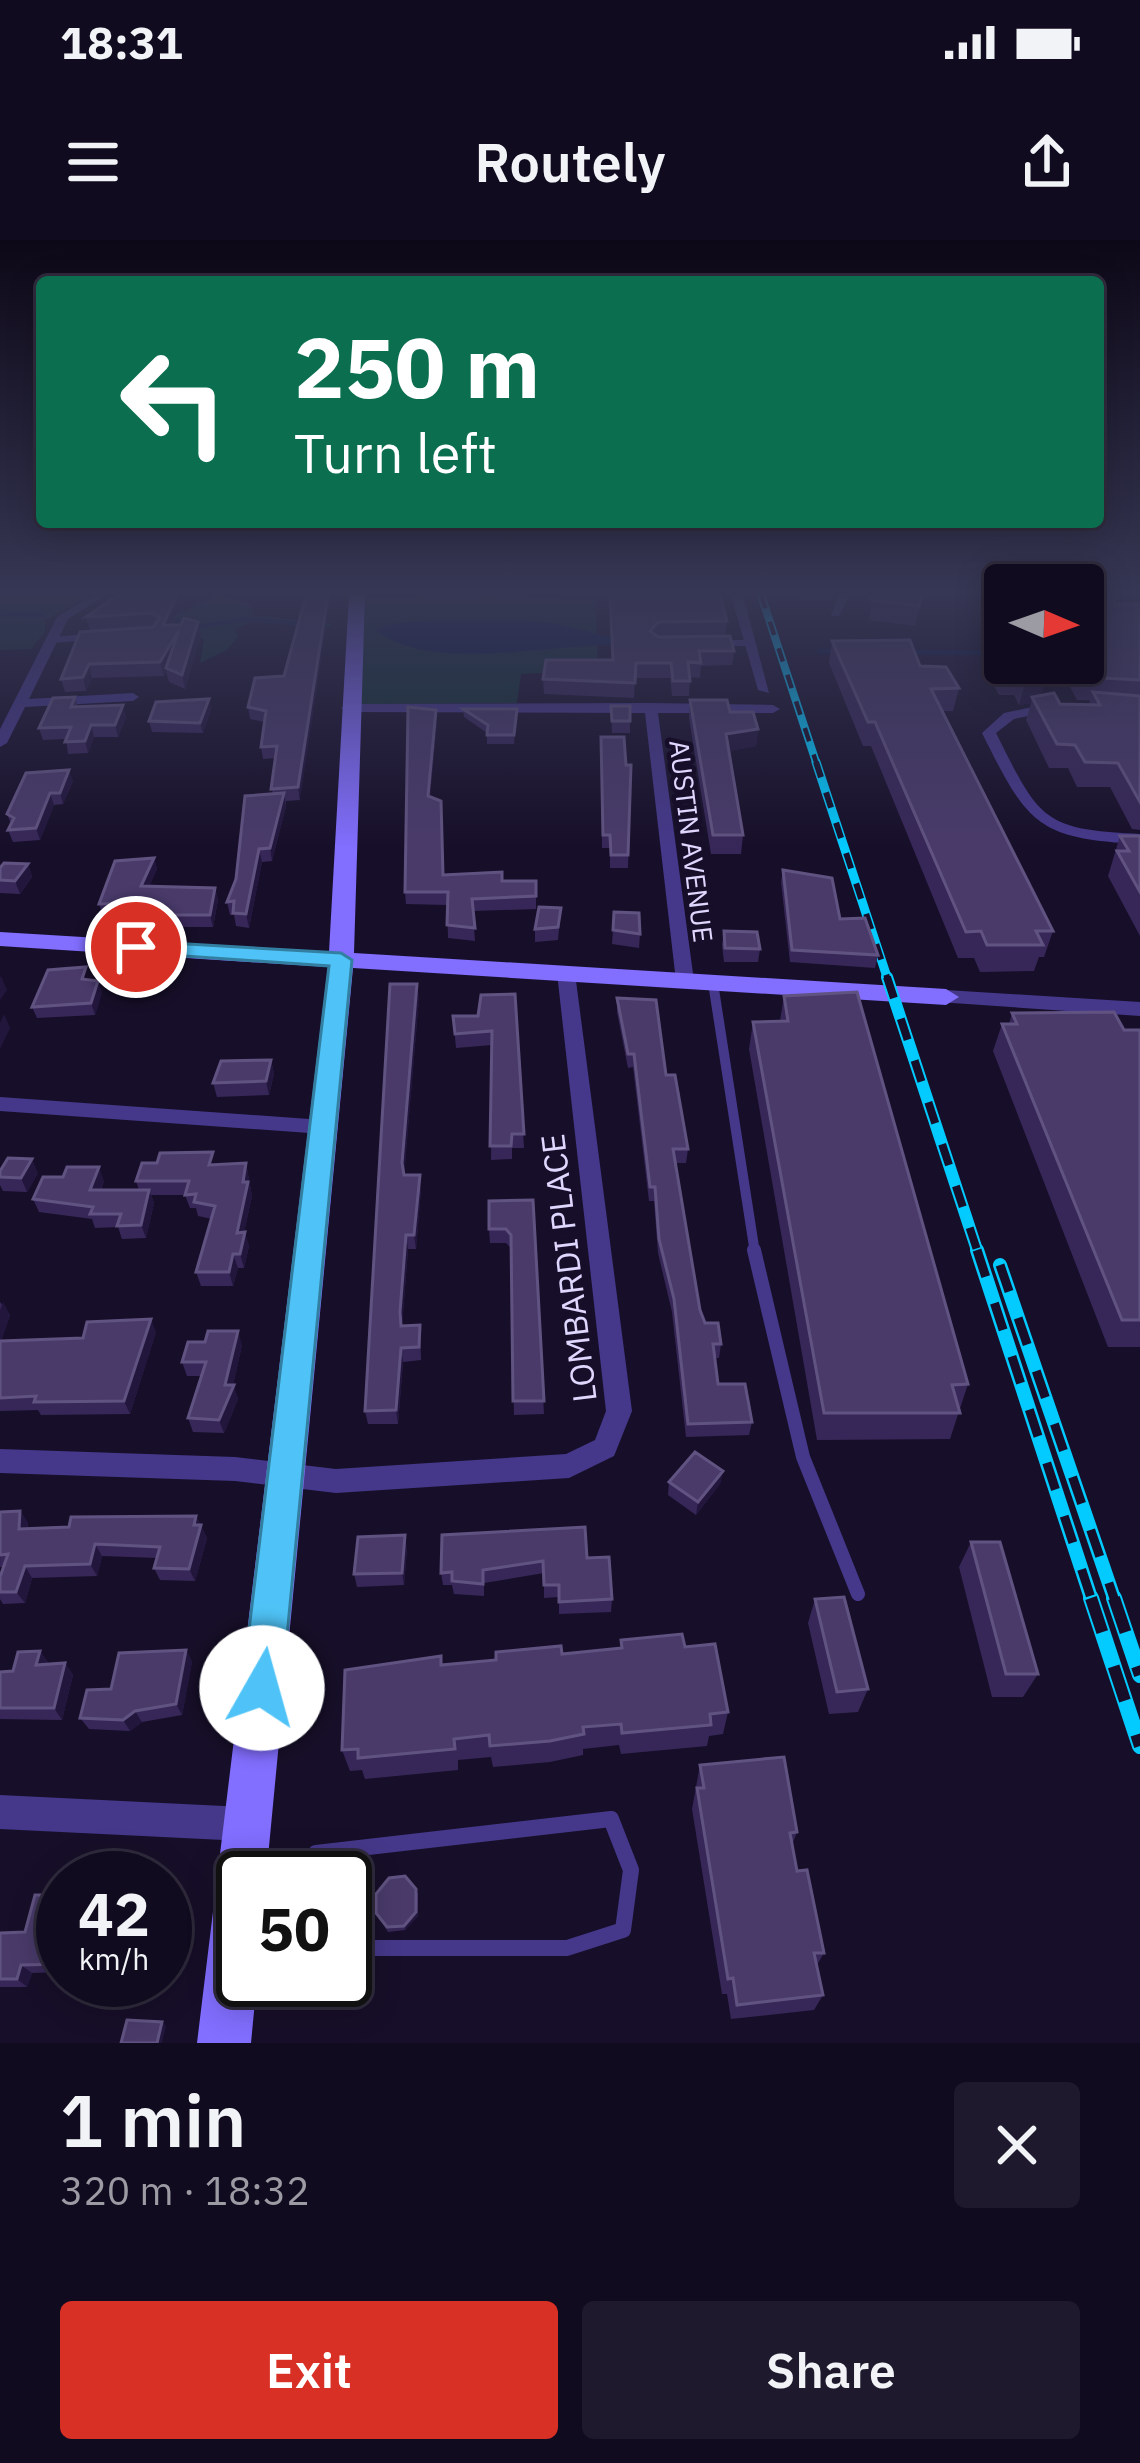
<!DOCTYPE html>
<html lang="en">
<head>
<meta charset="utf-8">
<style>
  :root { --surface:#110b1f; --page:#1e192c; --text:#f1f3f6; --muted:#9c9ba4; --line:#302b3d; --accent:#d93025 }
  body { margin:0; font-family:"IBM Plex Sans",sans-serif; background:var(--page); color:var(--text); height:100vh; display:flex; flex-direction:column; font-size:45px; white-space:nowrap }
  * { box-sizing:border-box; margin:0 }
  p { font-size:39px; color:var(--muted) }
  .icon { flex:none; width:66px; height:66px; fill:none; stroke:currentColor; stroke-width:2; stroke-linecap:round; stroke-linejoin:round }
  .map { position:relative; height:1803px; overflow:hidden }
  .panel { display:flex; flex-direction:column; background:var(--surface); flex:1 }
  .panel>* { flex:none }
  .hud { position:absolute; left:36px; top:36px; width:1068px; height:252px; border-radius:12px; box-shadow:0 6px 30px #0003,0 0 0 3px var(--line); background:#0b6e4f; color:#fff; overflow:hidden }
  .needle { width:78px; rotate:92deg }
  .buttons { position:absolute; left:984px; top:324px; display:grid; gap:24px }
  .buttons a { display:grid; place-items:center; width:120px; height:120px; border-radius:12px; background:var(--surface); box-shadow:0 6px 30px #0003,0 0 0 3px var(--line); font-size:60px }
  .speed { position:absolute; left:36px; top:1611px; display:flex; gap:24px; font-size:60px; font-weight:700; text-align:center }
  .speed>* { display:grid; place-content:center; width:156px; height:156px; border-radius:50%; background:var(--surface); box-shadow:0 6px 30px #0003,0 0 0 3px var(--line); line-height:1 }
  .speed small { font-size:30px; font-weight:400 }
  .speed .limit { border:6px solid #111; border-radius:18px; background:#fff; color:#111 }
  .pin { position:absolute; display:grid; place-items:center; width:102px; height:102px; color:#fff; margin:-51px; border:6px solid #fff; border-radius:50%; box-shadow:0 3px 12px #0007 }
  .me { position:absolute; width:132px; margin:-66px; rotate:7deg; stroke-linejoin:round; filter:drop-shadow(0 0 9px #0008) }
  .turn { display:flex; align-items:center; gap:42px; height:252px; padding:0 60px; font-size:54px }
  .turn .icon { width:156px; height:156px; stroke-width:2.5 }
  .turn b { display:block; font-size:84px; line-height:102px }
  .round { display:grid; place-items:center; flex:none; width:126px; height:126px; border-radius:12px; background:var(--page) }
  .overview { display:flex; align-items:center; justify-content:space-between; height:204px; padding:0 60px }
  h1 { font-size:72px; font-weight:600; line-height:90px }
  .action { display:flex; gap:24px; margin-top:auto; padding:24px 60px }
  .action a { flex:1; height:138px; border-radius:12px; background:var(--accent); color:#fff; font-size:48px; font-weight:600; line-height:138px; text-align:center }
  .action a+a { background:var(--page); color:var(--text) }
  .status { display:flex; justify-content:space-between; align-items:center; height:84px; padding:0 60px; background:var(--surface); direction:ltr }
  .status svg { height:33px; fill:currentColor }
  header { display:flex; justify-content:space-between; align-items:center; height:156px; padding:0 60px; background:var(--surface); font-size:54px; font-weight:600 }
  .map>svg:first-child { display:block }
  .green { fill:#123134 }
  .water { fill:#081949 }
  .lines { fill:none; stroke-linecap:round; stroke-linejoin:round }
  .stream { stroke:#081949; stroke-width:4.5 }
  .service-far3 { stroke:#45388a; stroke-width:6 }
  .service-far2 { stroke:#45388a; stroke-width:10 }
  .service-far1 { stroke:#45388a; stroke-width:14 }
  .service { stroke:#45388a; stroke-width:16 }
  .minor { fill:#45388a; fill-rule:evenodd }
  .tertiary { fill:#45388a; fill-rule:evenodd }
  .secondary { fill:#826eff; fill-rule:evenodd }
  .rail-far4-casing { stroke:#03caff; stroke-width:8 }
  .rail-far3-casing { stroke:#03caff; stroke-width:9 }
  .rail-far2-casing { stroke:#03caff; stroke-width:12 }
  .rail-far1-casing { stroke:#03caff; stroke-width:14 }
  .rail-casing { stroke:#03caff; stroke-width:16 }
  .rail-far4 { stroke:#170f29; stroke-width:4.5; stroke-dasharray:14; stroke-linecap:butt }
  .rail-far3 { stroke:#170f29; stroke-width:6; stroke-dasharray:16; stroke-linecap:butt }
  .rail-far2 { stroke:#170f29; stroke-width:8; stroke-dasharray:22; stroke-linecap:butt }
  .rail-far1 { stroke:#170f29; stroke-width:9; stroke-dasharray:28; stroke-linecap:butt }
  .rail { stroke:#170f29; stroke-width:12; stroke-dasharray:36; stroke-linecap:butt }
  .wall { fill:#372758; fill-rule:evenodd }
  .shaded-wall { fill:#22163d }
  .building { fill:#493a6a; stroke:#615381; stroke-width:3 }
  .route { fill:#4fc3f7; stroke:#337fa1; stroke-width:3 }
  .labels { text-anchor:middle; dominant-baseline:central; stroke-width:9; stroke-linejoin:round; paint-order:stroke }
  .far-street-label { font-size:27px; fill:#e0d7ff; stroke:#170f29 }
  .street-label { font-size:33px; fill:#e0d7ff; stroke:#170f29 }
</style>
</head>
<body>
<div class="status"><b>18:31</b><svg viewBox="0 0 49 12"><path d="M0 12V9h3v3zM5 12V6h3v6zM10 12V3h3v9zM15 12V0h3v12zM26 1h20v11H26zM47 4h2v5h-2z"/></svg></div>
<header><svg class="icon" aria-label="menu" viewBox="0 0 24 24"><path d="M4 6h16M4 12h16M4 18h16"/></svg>Routely<svg class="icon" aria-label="share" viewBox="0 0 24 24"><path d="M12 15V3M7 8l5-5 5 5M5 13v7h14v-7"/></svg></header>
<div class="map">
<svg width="1140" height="1803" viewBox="0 0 1140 1803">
  <rect width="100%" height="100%" fill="#170f29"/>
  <path class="green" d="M0,355h85l4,1 -44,24v12l-14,17 -31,1z
    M218,355l32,9 4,11 78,9 -5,4 -75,-6 -17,7 3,8 -11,13 -27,13 4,-24 -29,-3 2,-12 -7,-6z
    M491,355l105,6 2,69 -77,4 -4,29 -158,1 3,-105z"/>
  <path class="water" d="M517,380c37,1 66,10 101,19l-5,6c-63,-1 -185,28 -237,-15 18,-15 110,-7 141,-10z"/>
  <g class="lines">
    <path class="stream" d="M0,374l44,1
      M170,378l27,9 47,-8 61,5
      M819,411h17
      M905,412l100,1"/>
    <path class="service-far3" d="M51,400l38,-3
      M718,403h33"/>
    <path class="service-far2" d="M713,743l42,270"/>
    <path class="service-far1" d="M754,1010l49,207 55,137"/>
    <path class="service" d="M306,1638l10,-25 295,-34 20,51 -8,60 -56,18h-222"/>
    <path class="minor" d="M93,355h13l-38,24 -39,80 104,-6 6,4 -6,4 -108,6 -18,36 -7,4v-18l57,-112z
      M731,355h12l26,98 -11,-3z
      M839,355h11l-11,21h-8z
      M651,463l122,2 7,4 -7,4h-115l36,268 -9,5 -9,-5 -31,-268 -297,-1 -7,-4 7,-4z
      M1037,466l18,-1 7,4 -48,10 -18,14c43,85 45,97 144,101v10c-104,-5 -113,-21 -158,-111l22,-20z
      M566,728l9,5 57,438 -18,45 -45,22 -233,15 -101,-12 -235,-8v-24l235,8 101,12 230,-15 29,-14 11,-29 -49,-438z
      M0,857l323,23 10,7 -10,7 -323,-23z
      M0,1555l244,12 12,5 5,12 -5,12 -12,5 -244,-12z"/>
    <path class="tertiary" d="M946,750l194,12v14l-202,-14 -4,-5 4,-5z"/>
    <path class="secondary" d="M349,355h16l-11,358 592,36 13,8 -13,8 -593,-37 -87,910h-23v102h14l-6,63h-54l131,-1076 -328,-21v-14l329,20z"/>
    <defs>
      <path id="rail-far4" d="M761,355l56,170"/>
      <path id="rail-far3" d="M816,522l72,218"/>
      <path id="rail-far2" d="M887,737l91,276"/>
      <path id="rail-far1" d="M977,1010l115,351
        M1000,1025l115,336"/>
      <path id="rail" d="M1091,1358l49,148
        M1114,1358l26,77"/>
    </defs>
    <use href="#rail-far4" class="rail-far4-casing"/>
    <use href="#rail-far3" class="rail-far3-casing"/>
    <use href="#rail-far2" class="rail-far2-casing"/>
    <use href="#rail-far1" class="rail-far1-casing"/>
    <use href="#rail" class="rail-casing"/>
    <use href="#rail-far4" class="rail-far4"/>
    <use href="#rail-far3" class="rail-far3"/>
    <use href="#rail-far2" class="rail-far2"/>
    <use href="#rail-far1" class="rail-far1"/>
    <use href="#rail" class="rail"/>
  </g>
  <path class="wall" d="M118,355h71l-5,3 -12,27 26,-3 3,13 -16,54 -16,-7 -3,-11 -2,5 -72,2 -6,13 -21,1 -4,-13 94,-53 -65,4 -4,-13z
    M610,355l117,26 -2,15 9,15 -2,14 -31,1 -1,12 -10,-1 -1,19h-17l-2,-18h-35l-1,20 -90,-4 -1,-15 69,-19z
    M799,355h34l-1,5h-32z
    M868,355h55l-8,31 -46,-6 3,-19h-5z
    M1114,364h26v226l-8,-1 -22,-42h-33l-9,-19h-19l-23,-48 5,-17 -12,2 -5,-10h-15l-18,-33 6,-22 18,23zM1043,447h27l7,13h13l-1,5 -29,-1 -20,-9z
    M832,401l88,25 39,22 -6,23h-10l110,220 -9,26h-5l-5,14 -54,1 -6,-14h-16l-87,-212h-8l-34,-83z
    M284,436l16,124 -14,1v5l-14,55 -10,1 -13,66 -13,-2 -2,-11h-4l-3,-13 45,-108 4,-36 -13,1 -2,-12 3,-25 -14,-3 -2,-12z
    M75,457l3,10 48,10 -8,20h-24l-6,16 -20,1 -2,-15 -23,1 -4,-12z
    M209,459l2,10 -8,24 -51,-1 -3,-11z
    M690,460l40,12 28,17 -2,17 -27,5 14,84 -2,19h-30l-22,-136z
    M611,466h19v27h-18z
    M463,469h54l-3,35h-27v-11l-23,-16z
    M437,481l-7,75 14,79 58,6h34v28l-63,2 2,30 -27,-3 -1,-33 -41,-1 -1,-12z
    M601,497l25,28h5l-3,103h-18v-20h-8z
    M73,541l-10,23 -9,1 -14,35 -27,2 -5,-12 3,-6 -4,-10z
    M1120,596h20v100l-32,-60z
    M154,618l3,11 -8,17 66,2 3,12 -5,27h-68l-4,-12 -38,1 -4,-12z
    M28,624l4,13 -12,17 -20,-1v-25z
    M783,630l57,49 38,36 -3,13 -85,-6 -9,-80z
    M561,668l-3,32 -23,2v-13z
    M614,672l26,22 -1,14 -27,-4z
    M724,691l36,18 -2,13h-34l-2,-17z
    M90,739l12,13 -7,23 -58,3 -5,-11z
    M515,754l9,154h-12v11l-21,1 1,-115 -36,3 -3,-32h25z
    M784,756l184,388 -18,55 -133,1 -68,-391 4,-27 27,-1z
    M419,757l-15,178 17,14 -5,60h-8l-6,77 18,-1 1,35 -18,2 -5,62h-30l-3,-13z
    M617,758l49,77 22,74 -2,14h-11l25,147 5,13 16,21 -2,14h-4l3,26 34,38 -3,13 -63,2 -14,-125 -14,-59 -4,-52h-5l-16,-134 -5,1 -11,-56z
    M1012,773l112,17h16v317h-32l-115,-296 9,-27h7z
    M271,820l3,14 -5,21 -52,2 -4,-14z
    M246,923l6,33 -8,36 5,14 -5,22h-6l-5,18h-32l-5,-14 16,-53 -14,-3 -2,-8h-6l-5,-13h-34l3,8 -8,35 -24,1 -4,-12 -23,1 -3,-9 -53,-7 -6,-13 71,-18 -3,9h38l-3,-9 80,-16z
    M0,931l38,2 -11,19 -24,-1 -3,-6z
    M533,960l11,214 -30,1 -3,-167 -5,-5h-16l-1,-14z
    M0,1062l10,13 -9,26 82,-3 73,-6 -26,82 -89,1 -3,-5 -38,1z
    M242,1105l-9,40 5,14 -14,34 -31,-1 -5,-14 14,-42h-15l-5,-14z
    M723,1231l-3,13 -24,31 -28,-20 1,-13z
    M20,1271l8,12v6l168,-13 11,22 -12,43 -35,-1 -6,-12 3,-10 -55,-2 -5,20 -65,2 -7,25 -22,1 -3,-5v-22l3,-10h-3l1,-55z
    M442,1295l145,23 25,41 -1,13 -52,2v-17l-15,1v-25l-60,10v13l-30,-2 -2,-9h-9l-2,-12z
    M971,1302l67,132 -15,23h-31l-33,-130z
    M407,1308l-3,37 -47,2 -3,-13z
    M815,1359l53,90 -10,23 -29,2 -21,-91z
    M621,1400l64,7 43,65 -5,22 -14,2 -2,10 -86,8 -2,-9 -36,4v6l-33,7 -57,5 -2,-10 -33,3v10l-93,9 -3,-9 -12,1 -8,-21 99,-94 1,8 120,-10 59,-5z
    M186,1410l6,12 -10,53 -40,7 -12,9 -41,-2 -9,-11 31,-29z
    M40,1411l8,13 17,-1 8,12 -11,45 -62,-1v-47l13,-1z
    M700,1525l97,67 -5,13 5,26 27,82 -7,12 6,30 -9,15 -83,9 -4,-25h-5l-30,-185z
    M418,1653v23l-13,14 -17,2 -12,-19z
    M63,1655v77l-31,1 -5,14h-27v-54l25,-1z
    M105,1740h42l-4,15h-30l-9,-7z"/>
  <path class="shaded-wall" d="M177,355h12l-5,3 -18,40 -3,-13z
    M328,355h3l-31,205 -2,-13z
    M198,382l3,13 -16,54 -3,-14z
    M179,390l3,13 -18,33 -4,-14z
    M89,424l3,14 -6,13 -3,-14z
    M1045,439l-6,22 -7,-4 -1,6 -12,2 6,-22z
    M209,459l2,10 -8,24 -3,-10z
    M123,465l3,12 -8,20 -3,-12z
    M436,470l1,11 -8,87 -1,-12z
    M91,485l3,12 -6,16 -3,-12z
    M758,489l-2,17 -31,6 1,-18z
    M69,530l4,11 -10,23 -3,-11z
    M50,553l4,12 -14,35 -4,-12z
    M284,553l2,13 -14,55 -2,-13z
    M259,609l3,13 -13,66 -3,-14z
    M154,618l3,11 -13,28 -3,-11z
    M28,624l4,13 -12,17 -5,-13z
    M215,648l3,12 -5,27 -3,-12z
    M1,736l6,14 -7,10v-22z
    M98,741l4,11 -7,23 -4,-12z
    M417,744l2,13 -15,180 -2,-14z
    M4,774l6,14 -10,21v-26z
    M271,820l3,14 -5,21 -3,-14z
    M32,919l6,14 -11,19 -6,-14z
    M246,923l6,33 -11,50 -4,-13z
    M99,927l5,14 -9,22 -5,-13z
    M420,935l1,14 -5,60 -2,-14z
    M149,950l5,13 -8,35 -5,-13z
    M245,992l4,14 -5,22 -4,-14z
    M406,995l2,14 -6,77 -2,-14z
    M233,1014l5,14 -5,18 -4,-14z
    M3,1062l7,13 -10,30v-35z
    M151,1079l5,13 -26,82 -6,-13z
    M238,1091l4,14 -10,45 2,-5 4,14 -14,34 -5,-13z
    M401,1108l2,14 -5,62 -2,-14z
    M723,1231l-3,13 -24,31 2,-13z
    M20,1271l8,12 -1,19 -8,-13z
    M196,1276l11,22 -12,43 -6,-12z
    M405,1295l2,13 -3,37 -2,-12z
    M95,1304l7,12 -5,20 -7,-12z
    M25,1326l7,12 -7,25 -9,-11z
    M186,1410l6,12 -10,53 -6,-11z
    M40,1411l9,12 -4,14 -9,-12z
    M65,1423l8,12 -11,45 -8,-12z
    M135,1471l7,11 -12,9 -7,-11z
    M416,1649l2,27 -13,14 -1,-4z
    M173,1670l8,9 -12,55 -4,-4v-21z
    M21,1725l11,8 -5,14 -10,-8z
    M137,1740h10l-4,15 -8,-7z
    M162,1782l4,4 -4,17h-5z"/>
  <path class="building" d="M118,355h59l-14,30h18l3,-7 14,4 -16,53 -16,-7 13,-38 -19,32 -71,2 -6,13 -22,2 19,-47 73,-5 7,-9 -8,-5 -66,4z
    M306,355h22l-30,192 -27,2 6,-43 -16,1 5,-36 -18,-4 7,-29 29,-2z
    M610,355h110l7,26 -69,1 -8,9 8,6 72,-1 4,15h-35l2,12 -13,-1 2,19h-17l-2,-18h-35l-1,20 -92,-4 3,-19h67z
    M875,355h47l-3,11 -47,-6z
    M1083,355h32l-1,9h26v76l-56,-3 -7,-12 -41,-1 9,15 -20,4 -5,-10h-15l-18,-33h18v23h78z
    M910,400l10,26 26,1 13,21 -28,1 122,242h-17l7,14h-56l-6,-14 -15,1 -91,-210h-7l-36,-81z
    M1093,452l47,4v106l-22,-39 -33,-1 -10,-17 -18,-1 -25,-47 22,-4 6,11 40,1z
    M75,457l-4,10 52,-2 -8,20h-24l-6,16 -20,1 6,-15 -32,1 14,-30z
    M209,459l-9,24 -51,-2 7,-19z
    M690,460h37l3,12h23l5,17 -32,5 17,101h-30z
    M611,466h19v15h-18z
    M408,467l28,3 -8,86 13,5 2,74 59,-3v9h34v15l-64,3 3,29 -28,-3 1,-33h-43z
    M463,469h54l-3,26h-27l1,-10z
    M601,497h23l2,28h5l-3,90h-17l-1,-20h-7z
    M69,530l-9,23h-10l-14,35 -28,2 6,-12 -7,-4 19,-41z
    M284,553l-14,55 -11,1 -13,65 -13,-1 1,-12 -7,1 9,-23 9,-83z
    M1120,596h20v56l-23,-41h12z
    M154,618l-13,28 74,2 -5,27h-69l1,-12 -43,1 16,-43z
    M4,623l24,1 -13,17 -15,-1v-12z
    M783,630l49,8 8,41 25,-1 13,37 -86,-5z
    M539,667l22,1 -3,19 -23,2z
    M614,672l25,1 1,21 -27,-4z
    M724,691l33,1 3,17 -35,-1z
    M86,727l-4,12 16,2 -7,22 -59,4 16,-37z
    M390,744h27l-15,179 2,12h16l-6,60h-8l-6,77 1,14 19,-1 -1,22 -18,1 -5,62 -31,1z
    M857,752l111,392 -16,1 8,28h-136l-71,-391 35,-1 -4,-25z
    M515,754l9,140h-12l-1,12h-21l2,-115 -37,3 -2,-18h25l3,-21z
    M617,758l39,2 10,75h9l13,74h-15l27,161 5,13h13l3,21h-8l5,40h27l7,38 -64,2 -14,-125 -15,-60 -4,-52h-5l-16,-133h-6z
    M1114,772l10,18h16v290h-18l-120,-296h15l-5,-11z
    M271,820l-5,21 -53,2 8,-22z
    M213,912l-4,13 37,-2 -3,19h5l-11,51 8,-1 -5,22h-7l-4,18h-33l19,-66 -21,-4 2,-8 -11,1 4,-14h-53l6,-18h15l3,-10z
    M8,918l24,1 -11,19 -21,-1v-6z
    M67,927h32l-9,23h59l-8,35 -24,1 4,-12h-31l3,-7 -60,-8 10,-22h20z
    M533,960l11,201h-31l-2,-166 -5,-6h-17v-28z
    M151,1079l-27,82 -90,1 2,-6 -36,2v-57l83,-3 4,-16z
    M208,1091h30l-13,54h9l-15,35 -31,-2 18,-56h-24l6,-20h17z
    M695,1212l28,19 -25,31 -29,-20z
    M20,1271l-1,18 50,-2 2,-10 125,-1 -2,9h7l-12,44 -35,-1 6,-21 -65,-3 -5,20 -65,2 -9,26h-16v-15l8,-23 -8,1v-42l1,-1z
    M585,1287l2,31 22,-1 3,42 -53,3v-17h-15l-1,-24 -60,9v14l-31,-3v-9l-11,1 1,-38z
    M405,1295l-3,38 -48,1 4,-37z
    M971,1302h29l38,132h-32z
    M844,1357l24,92 -31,3 -22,-93z
    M682,1394l3,13 30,-3 13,68 -18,2 1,11 -89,8 -1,-9 -38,3 1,7 -34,7 -60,5 -1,-11 -35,4 1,10 -97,9v-9l-16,1 3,-80 96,-14v9l55,-5v-8l65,-6 1,8 60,-6 -1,-8z
    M186,1410l-10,54 -41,7 -12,9 -43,-2 7,-28 24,-1 8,-36z
    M40,1411l-4,14 29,-2 -11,45h-54v-36l13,-1 5,-19z
    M784,1517l13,75 -7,1 7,38 10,-1 17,83h-10l9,42 -86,10 -4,-27 -5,1 -31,-191h7l-4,-23z
    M405,1636l11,13v23l-12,14 -17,1 -11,-14v-19l13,-16z
    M35,1655h28v69l-42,1 -4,14h-17v-46l25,-1z
    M165,1669l8,1 -8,39z
    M105,1740h32l-2,8h-31z
    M127,1780l35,2 -5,21h-36z"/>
  <linearGradient id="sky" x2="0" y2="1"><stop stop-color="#0d0817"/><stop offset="0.58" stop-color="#363754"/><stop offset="1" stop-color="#363754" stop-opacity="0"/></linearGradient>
  <rect width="1140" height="608" fill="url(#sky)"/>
  <path class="route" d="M136,701l205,12 11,7 -70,728 -6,14 -14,6 -15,-6 -5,-14 87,-722 -201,-14 -4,-5z"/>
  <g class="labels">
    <g class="far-street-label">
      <text transform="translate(692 601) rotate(83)">AUSTIN AVENUE</text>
    </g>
    <g class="street-label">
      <text transform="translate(568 1028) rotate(-97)">LOMBARDI PLACE</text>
    </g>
  </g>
</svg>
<div class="buttons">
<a><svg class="needle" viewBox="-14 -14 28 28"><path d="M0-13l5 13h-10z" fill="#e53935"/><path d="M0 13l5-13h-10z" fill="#9c9ba4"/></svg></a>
</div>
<div class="speed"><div>42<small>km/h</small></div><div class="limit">50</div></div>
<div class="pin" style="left:136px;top:707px;background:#d93025"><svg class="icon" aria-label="arrive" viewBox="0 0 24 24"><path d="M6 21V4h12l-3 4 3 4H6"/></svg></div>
<svg class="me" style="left:262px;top:1448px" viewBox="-20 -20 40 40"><circle r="19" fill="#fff"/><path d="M0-13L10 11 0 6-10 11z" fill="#4fc3f7"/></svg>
<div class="hud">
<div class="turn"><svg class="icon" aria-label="left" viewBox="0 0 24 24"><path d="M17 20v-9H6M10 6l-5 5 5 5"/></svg><div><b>250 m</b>Turn left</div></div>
</div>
</div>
<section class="panel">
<div class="overview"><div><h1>1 min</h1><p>320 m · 18:32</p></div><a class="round"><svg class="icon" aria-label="close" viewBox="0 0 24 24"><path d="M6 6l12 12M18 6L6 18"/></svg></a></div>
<div class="action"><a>Exit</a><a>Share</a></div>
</section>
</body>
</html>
